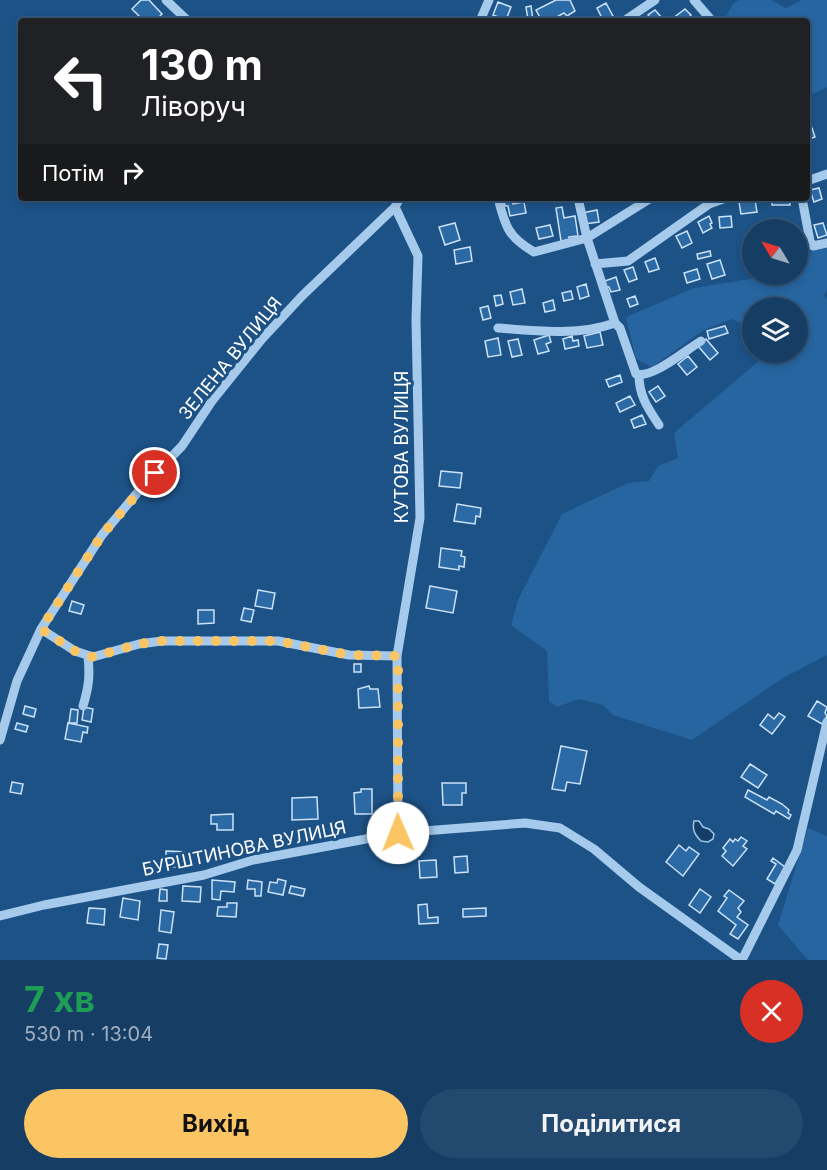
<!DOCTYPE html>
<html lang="uk">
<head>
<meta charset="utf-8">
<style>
  :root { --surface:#163e65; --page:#23496e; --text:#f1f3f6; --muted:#9eaebf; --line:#355779; --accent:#fbc564 }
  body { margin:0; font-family:Inter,sans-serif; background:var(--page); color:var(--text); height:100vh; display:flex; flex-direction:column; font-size:22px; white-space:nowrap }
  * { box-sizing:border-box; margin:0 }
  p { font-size:20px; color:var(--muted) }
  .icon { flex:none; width:33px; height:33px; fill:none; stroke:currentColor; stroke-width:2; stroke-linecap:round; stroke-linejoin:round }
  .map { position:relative; height:960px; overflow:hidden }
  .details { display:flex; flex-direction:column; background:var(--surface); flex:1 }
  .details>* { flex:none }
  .guide { position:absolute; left:18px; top:18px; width:792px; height:183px; border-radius:6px; box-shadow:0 3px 9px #0003,0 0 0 2px var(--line); background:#202124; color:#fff; overflow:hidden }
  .needle { width:39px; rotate:308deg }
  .fabs { position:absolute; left:742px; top:219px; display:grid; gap:12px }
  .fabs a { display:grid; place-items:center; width:66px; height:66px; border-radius:50%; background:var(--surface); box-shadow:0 3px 9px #0003,0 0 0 2px var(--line); font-size:30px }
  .pin { position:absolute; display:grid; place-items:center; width:51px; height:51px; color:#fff; margin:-26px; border:3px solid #fff; border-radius:50%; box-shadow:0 2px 6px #0007 }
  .me { position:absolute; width:66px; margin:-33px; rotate:359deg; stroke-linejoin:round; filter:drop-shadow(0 0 4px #0008) }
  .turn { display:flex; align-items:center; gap:21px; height:126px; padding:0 24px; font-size:27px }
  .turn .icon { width:78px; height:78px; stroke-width:2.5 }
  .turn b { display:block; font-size:42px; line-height:51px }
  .then { display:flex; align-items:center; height:57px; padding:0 24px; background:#0003; gap:12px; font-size:22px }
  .round { display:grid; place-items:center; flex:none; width:63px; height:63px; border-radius:32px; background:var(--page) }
  .summary { display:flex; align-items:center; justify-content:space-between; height:102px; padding:0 24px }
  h1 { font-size:36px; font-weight:700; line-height:45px; color:#1e9e55 }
  .primary-button { display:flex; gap:12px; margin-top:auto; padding:12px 24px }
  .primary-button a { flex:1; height:69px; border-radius:36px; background:var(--accent); color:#111; font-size:24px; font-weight:700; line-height:69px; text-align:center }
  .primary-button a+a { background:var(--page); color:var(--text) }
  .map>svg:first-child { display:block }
  .green { fill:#2665a0 }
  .water { fill:#133c66; stroke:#99c6ed; stroke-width:1.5 }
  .building { fill:#2c6aa5; stroke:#cbe2f8; stroke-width:1.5 }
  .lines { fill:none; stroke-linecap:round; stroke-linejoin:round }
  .minor { stroke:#a6caeb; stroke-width:9 }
  .route { stroke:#fbc564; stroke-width:10; stroke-dasharray:0 18 }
  .labels { text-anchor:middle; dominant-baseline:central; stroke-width:6; stroke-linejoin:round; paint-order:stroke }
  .street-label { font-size:18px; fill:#fff; stroke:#1d5287 }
</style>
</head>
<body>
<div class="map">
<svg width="827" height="960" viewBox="0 0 827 960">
  <rect width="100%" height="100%" fill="#1d5287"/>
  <path class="green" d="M739,0h32l15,8 16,-8h25v87l-20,10v-76h-84l10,-17z
    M822,244l5,3v43l-3,6 3,3v356l-44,23 -91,62 -79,-25 -10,-10 -24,-6 -22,8 -8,-6 -2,-50 -36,-26 7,-25 44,-86 66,-31 21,-2 9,-15 20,-8 -4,-25 94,-80 30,-1v-17l8,-4 -8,-6v-17h-45v20l-21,-9 -28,11 -52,37 -16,-8 -10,-42 68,-29 81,-13 23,-1v-13z
    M808,828l19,8v124h-19l-30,-35z"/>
  <path class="water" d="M694,821h5l4,6 6,2 5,5 -1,5 -5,3 -7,-1c-6,-6 -9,-11 -7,-20z"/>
  <path class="building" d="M141,0h8l13,14 -7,7h-11l-12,-12z
    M556,0h14l5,11 -8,5 -3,-3 -11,6 1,2h-12l-6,-11z
    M498,2l13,5 -5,13 -13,-5z
    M606,3l7,13 -10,4 -6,-12z
    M531,6l2,14h-5l-2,-13z
    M685,9l6,6 -3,3 3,3h-18l-1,-2z
    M655,10l7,8 -3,3h-6l-5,-6z
    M812,128l3,9 -6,2 -2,-9z
    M819,188l3,11 -8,3 -4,-12z
    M772,198h17l1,7h-18z
    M512,200l1,4 11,-2 2,11 -16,3 -2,-10h-3l-1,-4z
    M755,200l2,12 -16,2 -2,-12z
    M562,207l2,11 11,-2 3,20 -9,1v3l-8,1 -5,-33z
    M597,210l2,12 -15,2 -2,-11z
    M709,216l3,7 -2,1 2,4 -9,5 -5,-11z
    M731,216l1,11 -12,1 -1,-11z
    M455,223l5,17 -15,5 -6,-18z
    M823,223l4,12 -9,3 -4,-13z
    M550,225l3,11 -14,3 -3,-11z
    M687,231l5,12 -10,5 -6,-12z
    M470,247l2,14 -16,3 -2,-14z
    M710,251l1,5 -13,3 -1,-5z
    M655,258l4,11 -10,3 -4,-10z
    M720,260l5,15 -13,4 -5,-15z
    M633,267l4,12 -8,3 -5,-12z
    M697,269l3,10 -13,4 -3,-10z
    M616,277l4,13 -9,2 -2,-5h-3l-1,-6z
    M586,284l3,12 -9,3 -3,-12z
    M522,289l3,14 -12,2 -3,-13z
    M571,291l2,8 -9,2 -2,-8z
    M501,295l2,9 -7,2 -2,-10z
    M635,296l3,8 -8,3 -3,-8z
    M553,300l2,10 -10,2 -2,-9z
    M488,306l3,12 -8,2 -3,-12z
    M725,326l3,7 -19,6 -2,-8z
    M600,332l3,13 -16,3 -3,-12z
    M549,335l2,7 -5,2 3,7 -11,3 -4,-14z
    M572,336l1,5 5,-1 1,6 -14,3 -2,-10z
    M498,338l3,17 -13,2 -3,-16z
    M518,339l4,16 -10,2 -4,-16z
    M706,339l12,14 -8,7 -12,-14z
    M688,356l9,11 -10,8 -9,-11z
    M620,375l2,7 -13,5 -3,-7z
    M658,386l7,10 -9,6 -7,-10z
    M630,396l5,9 -15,7 -4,-9z
    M642,415l4,9 -12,4 -3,-8z
    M441,471l21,2 -2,15 -21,-2z
    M457,504l24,4 -1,9 -4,-1 -1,8 -21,-3z
    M441,548l21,3 -1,5 4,1 -1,10 -5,-1v4l-20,-3z
    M430,586l27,5 -4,22 -27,-5z
    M258,590l17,3 -3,16 -17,-3z
    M72,601l12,4 -3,9 -12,-3z
    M244,608l10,2 -3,12 -10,-2z
    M198,610h16v13l-16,1z
    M354,664h7v8h-7z
    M369,686l1,3h8l2,18 -21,1 -1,-19z
    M817,701l10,6 -2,6 2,3 -5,8 -14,-8z
    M25,706l11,3 -2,8 -11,-3z
    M84,707l9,2 -2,13 -9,-2z
    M71,709l7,1 -1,13h-8z
    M779,713l6,4 -13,17 -12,-9 8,-11 6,5z
    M17,723l11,3 -2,6 -11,-3z
    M68,723l20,4 -1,6 -4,-1 -2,10 -16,-3z
    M561,746l26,5 -7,33 -13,-2 -2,9 -13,-2z
    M750,764l17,11 -9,13 -17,-11z
    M12,782l11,2 -2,10 -11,-2z
    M442,783h24v10h-4v12h-19z
    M361,789h11v25h-17l-1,-21 7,-1z
    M748,790l19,10 2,-3 13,7 7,6 -1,3 3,2 -2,4 -13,-8 -2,3 -29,-17z
    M317,797l1,22 -26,1v-22z
    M233,814v16h-16v-6h-6v-9z
    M741,837l6,4 -4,5 4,3 -14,17 -11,-10 4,-5 -3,-3 7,-9 3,3 2,-3 3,2z
    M679,845l7,6 3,-4 10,7 -16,22 -17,-14z
    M166,851l23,1 -1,6h-4v9h-15l1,-11h-4z
    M467,856l1,16 -13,1 -1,-16z
    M773,858l12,9 -10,17 -8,-5 9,-15 -5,-3z
    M436,860l1,17 -17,1 -1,-17z
    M278,879l8,2 -3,14 -15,-3 2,-10 7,1z
    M212,880l23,2 -1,10 -13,-1 -1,9 -8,-1z
    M248,880l14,2 -1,14h-6v-7h-8z
    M183,886l18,1 -1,15 -18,-1z
    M291,886l14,3 -2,7 -14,-3z
    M160,889l7,1v11h-8z
    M700,889l11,8 -11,16 -11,-8z
    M729,890l15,11 -6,7 3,4 -4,5 11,8 -10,14 -8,-5 6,-9 -18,-14 9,-13 -3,-2z
    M123,898l17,3 -2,19 -18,-3z
    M227,903h10l-1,14 -19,-1 1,-9h9z
    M427,904l1,14 10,-1v6l-19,1 -1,-19z
    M89,908l16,1 -1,16 -17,-2z
    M486,908v8l-23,1v-8z
    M161,910l13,2 -3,21 -12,-2z
    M159,944l9,1 -2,14 -9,-1z"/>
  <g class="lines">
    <path class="minor" d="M166,0l22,21
      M694,0l18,21
      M480,21l9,-21
      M624,21l31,-21
      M807,181l20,-7
      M498,198c7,28 10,39 36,54l53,-14 64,-40
      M802,198l8,43 3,5 14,-3
      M395,207l23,49 -2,64 4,198 -23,138 1,177
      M595,264l33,-3 81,-57 17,-6
      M615,323l5,5 16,46c16,5 50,-24 65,-33
      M498,328c38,3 81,8 117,-5l-28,-85 -9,-40
      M639,375c0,21 9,33 20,50
      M41,629l34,22 18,6 46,-13 23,-3h116l71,14 48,1
      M83,706c6,-20 7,-30 5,-50
      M0,740l17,-59 24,-52 61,-94 40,-48 40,-41 30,-45 50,-62 40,-43 93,-89 5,-9
      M0,916l44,-11 160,-30 49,-15 145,-27 127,-10 35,5 34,21 45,38 102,73
      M742,960l55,-110 30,-128"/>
  </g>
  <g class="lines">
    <path class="route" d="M155,473l-53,62 -61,94 34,22 18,6 46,-13 23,-3h116l71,14 49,1v177"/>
  </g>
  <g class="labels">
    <g class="street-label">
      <text transform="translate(230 358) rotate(-51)">ЗЕЛЕНА ВУЛИЦЯ</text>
      <text transform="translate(401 447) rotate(-90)">КУТОВА ВУЛИЦЯ</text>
      <text transform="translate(244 848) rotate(-12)">БУРШТИНОВА ВУЛИЦЯ</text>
    </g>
  </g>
</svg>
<div class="fabs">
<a><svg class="needle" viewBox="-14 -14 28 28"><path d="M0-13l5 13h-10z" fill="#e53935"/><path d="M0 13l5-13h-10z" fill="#9eaebf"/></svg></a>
<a><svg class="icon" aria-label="layers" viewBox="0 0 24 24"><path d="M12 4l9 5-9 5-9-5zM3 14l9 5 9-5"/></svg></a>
</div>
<div class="pin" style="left:155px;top:473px;background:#d93025"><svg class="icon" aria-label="arrive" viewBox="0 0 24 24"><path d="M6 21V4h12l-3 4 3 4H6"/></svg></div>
<svg class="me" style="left:398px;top:833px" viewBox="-20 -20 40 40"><circle r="19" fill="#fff"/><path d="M0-13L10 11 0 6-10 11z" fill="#fbc564"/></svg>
<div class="guide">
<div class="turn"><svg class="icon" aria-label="left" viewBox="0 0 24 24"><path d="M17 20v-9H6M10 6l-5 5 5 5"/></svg><div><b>130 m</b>Ліворуч</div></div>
<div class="then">Потім<svg class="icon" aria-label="right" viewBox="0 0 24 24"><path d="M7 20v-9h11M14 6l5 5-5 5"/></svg></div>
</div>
</div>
<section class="details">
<div class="summary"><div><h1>7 хв</h1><p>530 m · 13:04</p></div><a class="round" style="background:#d93025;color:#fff"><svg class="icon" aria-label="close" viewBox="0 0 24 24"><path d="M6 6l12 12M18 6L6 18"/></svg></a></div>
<div class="primary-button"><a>Вихід</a><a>Поділитися</a></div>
</section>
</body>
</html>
